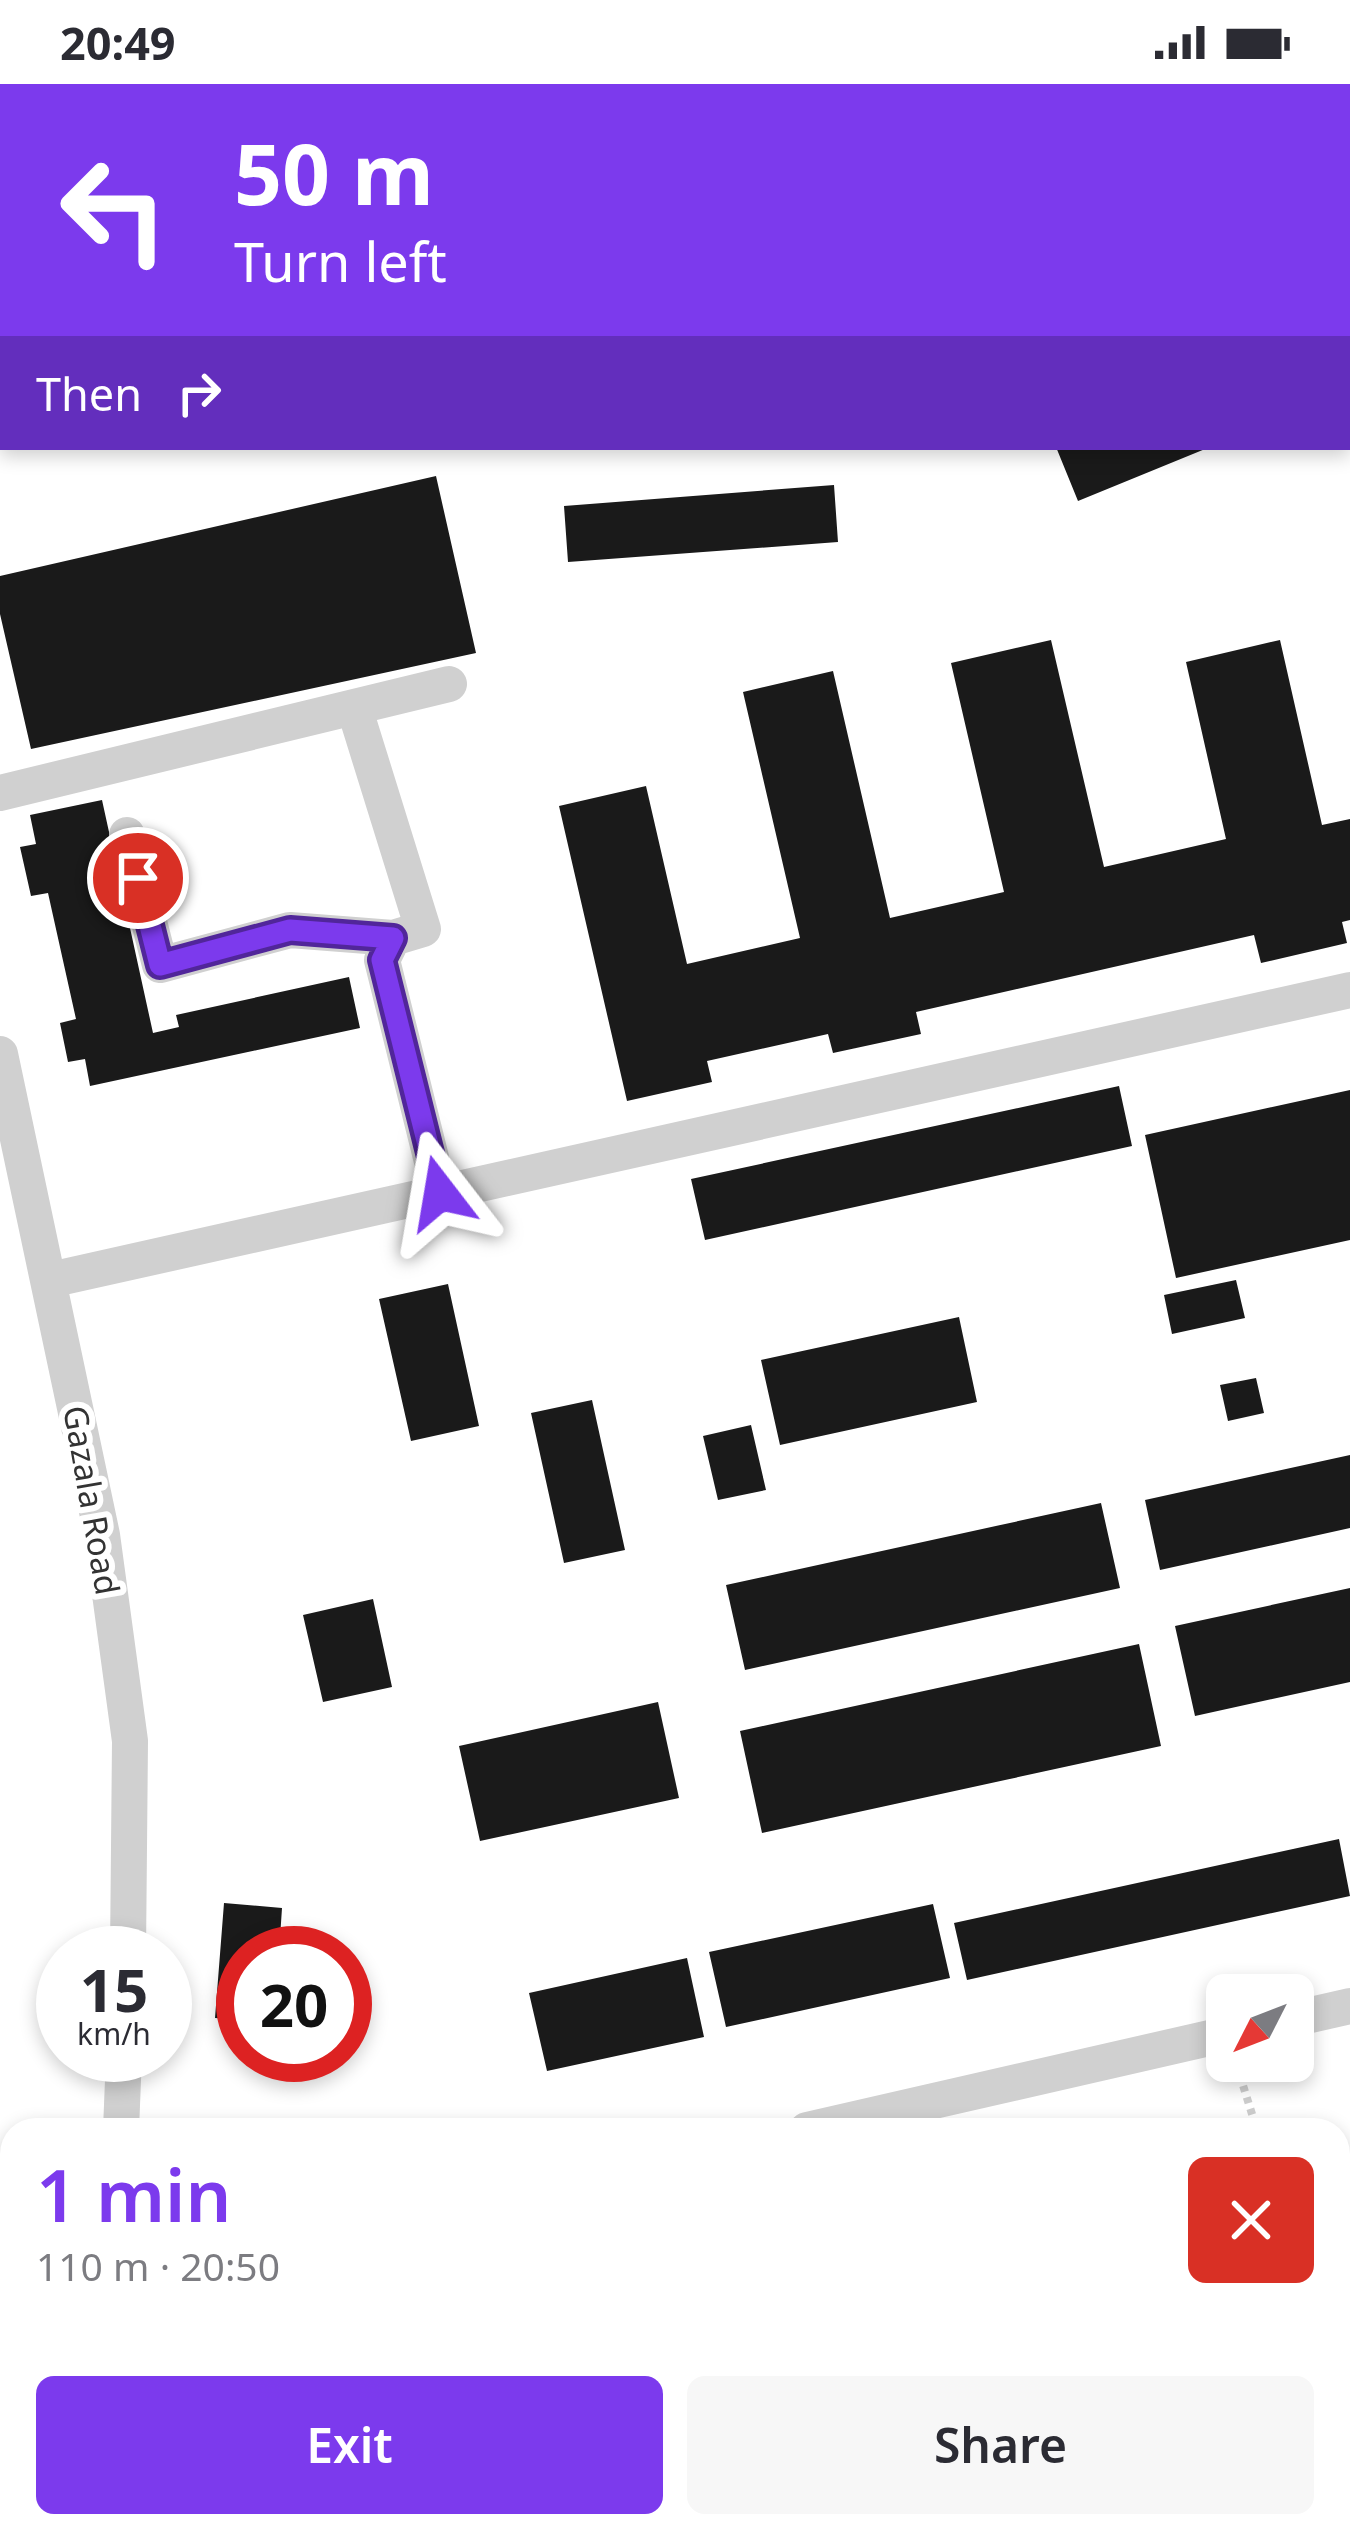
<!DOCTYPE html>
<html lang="en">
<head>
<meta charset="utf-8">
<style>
  :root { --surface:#fff; --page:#f7f7f7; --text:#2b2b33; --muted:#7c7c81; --accent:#7c3aed }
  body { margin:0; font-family:"Noto Sans",sans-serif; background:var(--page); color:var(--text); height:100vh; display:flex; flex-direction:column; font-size:45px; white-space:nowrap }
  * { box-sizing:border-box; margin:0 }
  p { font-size:39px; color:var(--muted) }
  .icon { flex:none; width:66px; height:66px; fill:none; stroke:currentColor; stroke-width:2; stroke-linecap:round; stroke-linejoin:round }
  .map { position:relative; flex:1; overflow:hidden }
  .side { position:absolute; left:0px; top:2034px; width:1350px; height:420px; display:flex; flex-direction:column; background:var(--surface); border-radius:36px 36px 0 0; box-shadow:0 6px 18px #0003 }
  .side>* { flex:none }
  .guide { position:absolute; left:0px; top:0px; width:1350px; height:366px; box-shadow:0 6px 18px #0003; background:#7c3aed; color:#fff; overflow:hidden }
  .needle { width:78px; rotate:228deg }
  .buttons { position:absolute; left:1206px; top:1890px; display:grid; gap:24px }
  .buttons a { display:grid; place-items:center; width:108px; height:108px; border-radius:18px; background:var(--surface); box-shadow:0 6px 18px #0003; font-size:60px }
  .speed { position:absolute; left:36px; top:1842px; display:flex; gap:24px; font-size:60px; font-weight:700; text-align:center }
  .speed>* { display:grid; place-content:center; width:156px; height:156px; border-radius:50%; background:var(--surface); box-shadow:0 6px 18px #0003; line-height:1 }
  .speed small { font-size:30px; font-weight:400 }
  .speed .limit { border:18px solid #d22; background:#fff; color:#111 }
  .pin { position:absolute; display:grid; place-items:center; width:102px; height:102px; color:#fff; margin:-51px; border:6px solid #fff; border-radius:50%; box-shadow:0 3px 12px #0007 }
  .me { position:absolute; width:132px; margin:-66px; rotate:346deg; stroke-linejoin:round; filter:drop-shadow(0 0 9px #0008) }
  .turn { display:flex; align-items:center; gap:42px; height:252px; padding:0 36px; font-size:54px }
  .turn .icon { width:156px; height:156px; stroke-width:2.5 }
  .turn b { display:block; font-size:84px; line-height:102px }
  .then { display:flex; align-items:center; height:114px; padding:0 36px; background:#0003; gap:24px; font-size:45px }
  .round { display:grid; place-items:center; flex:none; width:126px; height:126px; border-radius:18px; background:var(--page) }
  .headline { display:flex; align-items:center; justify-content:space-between; height:204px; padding:0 36px }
  h1 { font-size:72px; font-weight:600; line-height:90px; color:var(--accent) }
  .primary-button { display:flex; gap:24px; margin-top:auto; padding:24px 36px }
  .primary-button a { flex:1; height:138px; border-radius:18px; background:var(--accent); color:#fff; font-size:48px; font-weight:600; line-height:138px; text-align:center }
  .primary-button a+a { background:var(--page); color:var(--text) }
  .status { display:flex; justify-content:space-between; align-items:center; height:84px; padding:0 60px; background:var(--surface); direction:ltr }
  .status svg { height:33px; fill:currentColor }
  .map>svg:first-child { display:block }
  .building { fill:#1a1a1a }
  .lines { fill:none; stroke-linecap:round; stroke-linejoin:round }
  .path { stroke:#cdcdcd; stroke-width:8; stroke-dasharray:6 6; stroke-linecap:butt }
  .minor { stroke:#d0d0d0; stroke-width:36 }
  .route-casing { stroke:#51269a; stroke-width:30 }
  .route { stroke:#7c3aed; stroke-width:21 }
  .labels { text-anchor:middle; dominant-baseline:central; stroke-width:12; stroke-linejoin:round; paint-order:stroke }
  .street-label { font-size:33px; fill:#333; stroke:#fff }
</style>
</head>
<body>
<div class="status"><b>20:49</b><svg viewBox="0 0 49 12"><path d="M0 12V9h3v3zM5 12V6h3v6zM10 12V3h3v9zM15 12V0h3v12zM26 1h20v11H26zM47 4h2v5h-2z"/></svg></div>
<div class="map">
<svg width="1350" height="2454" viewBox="0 0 1350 2454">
  <rect width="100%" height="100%" fill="#fff"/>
  <path class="building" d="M1056,363h154l-132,54z
    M436,392l40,177 -445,96 -31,-135v-38z
    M834,401l4,57 -270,20 -4,-56z
    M1051,556l53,227 122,-28 -40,-177 94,-22 42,185 28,-6v101l-8,2 5,21 -86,20 -7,-28 -338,77 5,22 -88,19 -5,-19 -121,27 5,21 -85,19 -68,-295 87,-20 41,178 113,-26 -57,-246 90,-21 57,247 114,-26 -53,-229z
    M102,716l51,233 26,-6 -3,-12 173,-38 11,51 -270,58 -5,-27 -17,3 -8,-39 16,-4 -28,-126 -17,3 -11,-49 16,-3 -6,-29z
    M1119,1002l13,60 -427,94 -14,-61z
    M1350,1006v150l-174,38 -31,-143z
    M1236,1196l9,38 -73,16 -8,-39z
    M448,1200l31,142 -68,15 -32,-142z
    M959,1233l18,85 -197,43 -19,-85z
    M1256,1294l8,35 -36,8 -8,-36z
    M592,1316l33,150 -61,13 -33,-150z
    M751,1341l15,65 -48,10 -15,-64z
    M1350,1371v73l-190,42 -15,-70z
    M1101,1419l19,85 -375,82 -19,-85z
    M1350,1504v94l-155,34 -20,-90z
    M373,1515l19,88 -69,15 -20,-87z
    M1139,1560l22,102 -399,87 -22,-102z
    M658,1618l21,96 -199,43 -21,-95z
    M1339,1755l11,57 -383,84 -13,-57z
    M224,1819l58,5 -3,45h-36v67l-28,-2z
    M933,1820l17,74 -224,49 -17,-75z
    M687,1874l17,79 -157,34 -18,-78z"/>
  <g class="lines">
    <path class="path" d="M1236,1979l21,67
      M1338,2173l12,3"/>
    <path class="minor" d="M354,623l69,222 -30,9 -11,22 58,234
      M0,709l449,-109
      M127,751l33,130 130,-35 103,8
      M0,970l102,481 28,206 -2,212
      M50,1196l1300,-290
      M1293,1935l57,-13
      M121,2046l3,-75
      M807,2046l420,-96
      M0,2101l12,2"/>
  </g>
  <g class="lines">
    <defs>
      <path id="route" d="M138,794l22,87 130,-35 103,8 -11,22 58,233"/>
    </defs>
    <use href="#route" class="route-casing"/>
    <use href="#route" class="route"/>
  </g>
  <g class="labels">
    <g class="street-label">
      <text transform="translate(92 1416) rotate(80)">Gazala Road</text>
    </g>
  </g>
</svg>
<div class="buttons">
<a><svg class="needle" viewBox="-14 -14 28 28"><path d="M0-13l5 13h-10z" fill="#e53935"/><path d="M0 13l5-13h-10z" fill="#7c7c81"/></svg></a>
</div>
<div class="speed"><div>15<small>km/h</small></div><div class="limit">20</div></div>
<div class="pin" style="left:138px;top:794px;background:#d93025"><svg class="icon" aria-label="arrive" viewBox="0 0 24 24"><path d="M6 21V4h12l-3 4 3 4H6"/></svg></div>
<svg class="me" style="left:440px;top:1109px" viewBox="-20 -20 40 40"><path d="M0-17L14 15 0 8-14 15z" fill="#7c3aed" stroke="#fff" stroke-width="4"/></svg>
<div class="guide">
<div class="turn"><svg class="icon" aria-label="left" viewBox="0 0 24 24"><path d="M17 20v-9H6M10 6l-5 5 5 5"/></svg><div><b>50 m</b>Turn left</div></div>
<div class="then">Then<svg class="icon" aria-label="right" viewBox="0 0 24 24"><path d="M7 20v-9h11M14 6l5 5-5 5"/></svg></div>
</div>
<section class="side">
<div class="headline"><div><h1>1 min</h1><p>110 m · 20:50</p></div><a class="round" style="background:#d93025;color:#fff"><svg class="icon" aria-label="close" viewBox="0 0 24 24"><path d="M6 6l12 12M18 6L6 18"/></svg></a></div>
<div class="primary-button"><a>Exit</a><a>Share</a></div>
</section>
</div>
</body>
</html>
